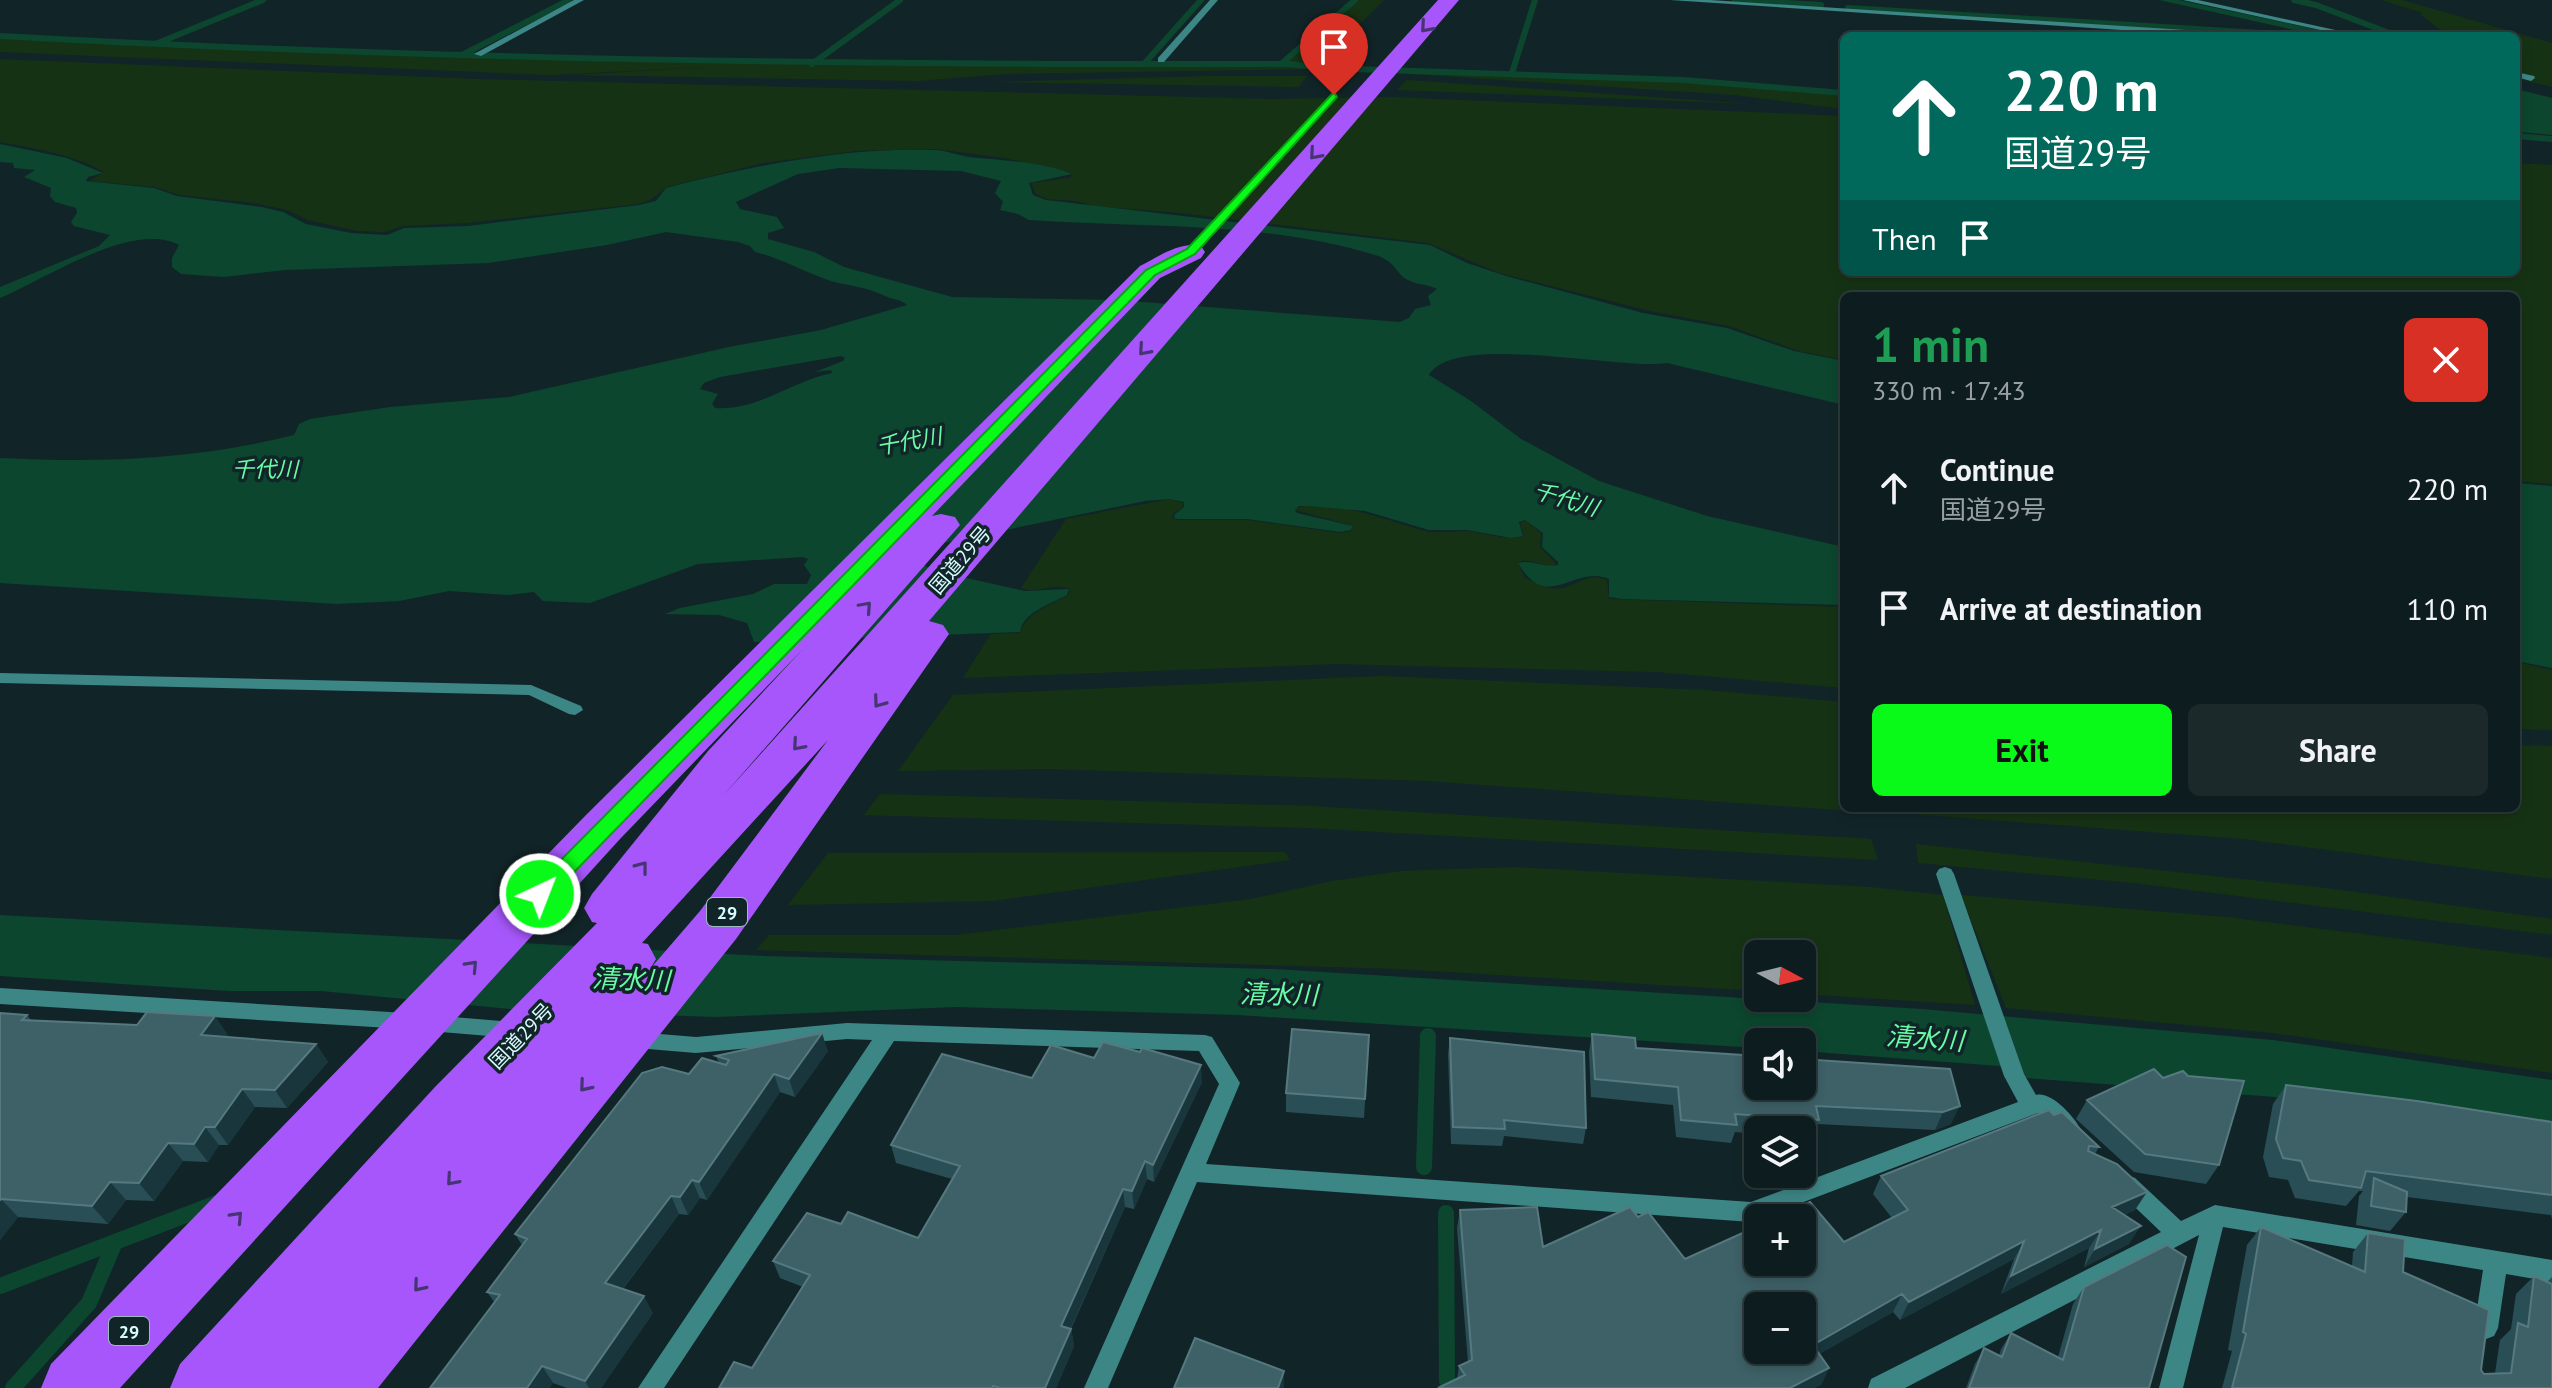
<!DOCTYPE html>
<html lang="en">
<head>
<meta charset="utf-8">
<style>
  :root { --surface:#0d1c1e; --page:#1b292b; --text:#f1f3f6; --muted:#9aa1a4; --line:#2d3a3c; --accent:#09f918 }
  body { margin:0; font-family:"PT Sans","Noto Sans JP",sans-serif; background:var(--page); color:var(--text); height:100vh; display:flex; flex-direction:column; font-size:30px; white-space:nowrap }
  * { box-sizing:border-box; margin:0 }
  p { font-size:26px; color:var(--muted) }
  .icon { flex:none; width:44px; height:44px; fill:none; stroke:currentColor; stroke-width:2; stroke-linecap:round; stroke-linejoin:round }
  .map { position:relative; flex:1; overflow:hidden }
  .side { position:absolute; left:1840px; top:292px; width:680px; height:520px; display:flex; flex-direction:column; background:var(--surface); border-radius:12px; box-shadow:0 4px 12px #0003,0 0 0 2px var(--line) }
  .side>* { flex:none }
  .guide { position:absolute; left:1840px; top:32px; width:680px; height:244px; border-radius:12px; box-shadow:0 4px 12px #0003,0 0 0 2px var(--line); background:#00695c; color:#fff; overflow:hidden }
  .needle { width:52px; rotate:97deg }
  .controls { position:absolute; left:1744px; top:940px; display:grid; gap:16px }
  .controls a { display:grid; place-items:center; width:72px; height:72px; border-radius:12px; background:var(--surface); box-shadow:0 4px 12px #0003,0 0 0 2px var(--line); font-size:40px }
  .pin { position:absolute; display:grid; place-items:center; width:68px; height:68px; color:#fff; margin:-82px -34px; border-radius:50% 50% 50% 0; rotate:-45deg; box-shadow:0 0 8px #0007 }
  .pin .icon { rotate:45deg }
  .me { position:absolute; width:88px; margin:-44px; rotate:43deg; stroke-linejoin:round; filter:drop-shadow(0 0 6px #0008) }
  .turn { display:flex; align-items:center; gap:28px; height:168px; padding:0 32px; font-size:36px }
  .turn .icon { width:104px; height:104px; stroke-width:2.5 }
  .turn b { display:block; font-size:56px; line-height:68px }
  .then { display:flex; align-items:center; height:76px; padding:0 32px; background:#0003; gap:16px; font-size:30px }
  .round { display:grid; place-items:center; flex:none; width:84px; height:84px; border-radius:12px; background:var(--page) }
  .overview { display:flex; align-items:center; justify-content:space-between; height:136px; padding:0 32px }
  h1 { font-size:48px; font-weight:700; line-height:60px; color:#1e9e55 }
  .cta { display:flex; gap:16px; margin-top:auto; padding:16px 32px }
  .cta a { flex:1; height:92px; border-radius:12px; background:var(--accent); color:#111; font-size:32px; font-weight:700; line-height:92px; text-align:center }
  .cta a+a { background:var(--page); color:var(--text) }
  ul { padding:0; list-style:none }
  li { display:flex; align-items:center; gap:24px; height:120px; padding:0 32px }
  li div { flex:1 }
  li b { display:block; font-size:30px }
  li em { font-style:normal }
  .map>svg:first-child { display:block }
  .green { fill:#163214 }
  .water { fill:#0c462e; fill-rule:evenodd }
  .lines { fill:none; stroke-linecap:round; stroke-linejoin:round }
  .stream-far1 { stroke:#0c462e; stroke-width:6 }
  .stream { stroke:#0c462e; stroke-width:16 }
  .street { fill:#3d8686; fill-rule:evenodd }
  .highway { fill:#a656fb; fill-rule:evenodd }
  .wall { fill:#2a4e55 }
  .shaded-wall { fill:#18363b }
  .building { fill:#3d6167; stroke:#55797f; stroke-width:2; fill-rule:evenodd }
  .oneway { stroke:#453672 }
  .route { fill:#09f918; stroke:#06a210; stroke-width:2 }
  .labels { text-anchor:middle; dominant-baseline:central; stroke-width:7; stroke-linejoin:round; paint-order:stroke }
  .shield { fill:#112528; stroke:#9cbbbe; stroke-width:2 }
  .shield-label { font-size:18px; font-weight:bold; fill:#d8fbfe }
  .street-label { font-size:20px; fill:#d8fbfe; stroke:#112528 }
  .water-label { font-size:22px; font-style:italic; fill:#69fca7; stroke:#112528 }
  .near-water-label { font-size:26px; font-style:italic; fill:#69fca7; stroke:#112528 }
</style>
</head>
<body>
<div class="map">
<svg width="2552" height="1388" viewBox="0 0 2552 1388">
  <rect width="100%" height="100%" fill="#112528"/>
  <path class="green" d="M1358,0h26l-67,67 -33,-4z
    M2381,0h21l150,43v44l-36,-9v-3l24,6 -24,-8v-37h-68l-28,-22 3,-1z
    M0,37c429,27 859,29 1288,28l28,4 -311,5 -88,7 -344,-6 133,-8 -156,8 -550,-23z
    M0,59l478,20 793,20 121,-2 452,19v156h672v-109l36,2v319l-36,-3v-185h-672v64l-45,-9 -70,-25 -79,-15 -151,-38 -71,-30 -247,-30 -88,-7 -17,-5 -29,-2 -11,-5 -5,-11 39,-5 3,-4 -68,-16 -70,-9 -79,2 -93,12 -96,24 -17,13 -12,4 -171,19 -64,3 -19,6 -27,-1 -49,-11 -21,-10 -33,-7 -74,-8 -25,-8 -65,-6 14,-9c-31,-18 -68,-23 -104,-30z
    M1413,71l284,11 147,12v15l-109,-14 -325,-21z
    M1210,76h97l-8,11 -306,-5z
    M1407,80l346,24 -356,-14z
    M1169,499l14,4v4l-10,7 -1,4 5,2h71l92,13 11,-2 3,-5 -59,-16c23,-17 105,15 131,21 12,3 26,0 37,0 20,0 42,11 61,5l-4,-13 5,-3 16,13 -1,14 17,18c-15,3 -25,-8 -39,-3l6,15c11,5 26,14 39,11 18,-5 25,-16 44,-8l2,19 235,8v81l-187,-16 -320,-8 -374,14 28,-44 29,-1c5,-20 31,-28 48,-38l2,-6c-16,-7 -33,6 -49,-1l45,-69z
    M2516,662l36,8v60l-36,-1z
    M1382,676l323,14 139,12v106h35l1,5 -452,-32 -381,-12 -149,2 55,-76z
    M2516,745l36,1v133l-309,-40 -344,-26 -2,-5h619z
    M880,794l431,12 560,33 7,21 -569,-32 -445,-13z
    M1916,844l410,44 226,31v16l-418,-52 -216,-20z
    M1285,852l5,8 -298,41 -204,4 40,-52z
    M1515,867l355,20 73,8 32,110 -173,-11v-40h-44v37l-358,-22 -644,-19 13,-15h188l294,-36 81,-18 69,-10z
    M1961,895l265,22 326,41v115l-279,-40 -267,-25z"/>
  <path class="water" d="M2159,0h20l167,36 -38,-3z
    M2516,89l36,9v37l-31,-3 -5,-5z
    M0,144l67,14 36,15 -15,4 -2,4 68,7 23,8 85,11 21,5 23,12 45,9 36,2 17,-7 64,-2 171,-21 17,-4 10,-13c86,-22 177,-41 267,-38 12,0 24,5 36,7 34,4 71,4 103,17l-43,9 4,12 13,5 384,45 37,18 39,13 137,37 84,15 67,23 50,10v44l-177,-42c-46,8 -213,-32 -238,12l42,26 50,38 78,42 108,35 137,31v58l-222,-6 -13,-2v-18c-36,-15 -61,35 -91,-16 14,-4 25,5 40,2v-3l-16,-15 1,-14 -18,-13 -6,2 4,14 -12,2 -44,-8h-38l-64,-19 -57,-5h-9l-4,4 2,3 56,13 -2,4 -11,2 -93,-13h-69l-4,-1 1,-4 9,-7v-5l-15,-3 -24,2 -207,43 -26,15 23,12 90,20 44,-2 -2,6c-16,9 -44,17 -47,37l-266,10 -7,-19 -28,-8 -54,-1 15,-6 73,-14 21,-10h33l4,-9 -7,-10 4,-6 -5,-2 -105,7 -108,39 -47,-2 -9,-9 -26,3 -59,-4 -50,10 -62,3 -337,-21v-125c103,5 193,2 294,-23l5,-11 11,-5 80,-12 119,-10 220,-50 92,-17 86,-25c-6,-6 -14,-5 -22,-9 -18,-9 -36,-10 -54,-15 -27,-9 -50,-23 -76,-29l-5,-6 -12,-4 -72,-10 -59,13 -119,18 -203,7 -61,7 -43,-3 -9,-7v-9l7,-13c-47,-25 -135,35 -179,53v-11l99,-41 11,-11 -36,-9 -3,-4 6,-9 -1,-5 -21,-6 -5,-6 1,-8 -27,-11 11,-7 -21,-2 -1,-5 -13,-1zM839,168l122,3 40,10 -6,12 8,9 -3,8 18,4 11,6c115,8 235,1 346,35 23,7 20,19 33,25 9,5 20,4 29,9l-9,7 3,9 -16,4 -6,9 -9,4 -283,-22 -165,-3 -108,-30 -30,-15 -46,-13v-6l16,-5 -7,-11 -37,-8 -4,-7 62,-28zM841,356l4,2 -2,3 -28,11 16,-2 1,3c-40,8 -74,38 -117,35l-3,-4 6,-10 -18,-5 4,-6 16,-6z
    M2516,483l36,3v182l-36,-7z
    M0,915l764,41 510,13 648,40 351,31 279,40v58l-251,-39 -274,-21 -28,-12 -197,-15v-9h-44v6l-520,-33 -283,-8 -238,10 -186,-6 -210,-20h-92l-229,-15z"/>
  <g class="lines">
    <path class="stream-far1" d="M1735,0l86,5
      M2294,0l22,5 81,31
      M1848,8l430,26 23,-2
      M0,36c430,24 860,29 1290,28l33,4 360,12 161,13
      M158,43l105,-43
      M462,55l107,-55
      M812,64l88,-64
      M1144,64l57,-64
      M1281,64l74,-64
      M1512,73l23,-73
      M2516,136l36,3"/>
    <path class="stream" d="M1424,1167l4,-131
      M1446,1213l1,168
      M0,1286l217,-83
      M13,1388l76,-85 26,-61"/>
    <path class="street" d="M574,0h10l-103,56 -7,-2z
      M1210,0h8l-54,62h-6v-4z
      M1670,0h40l539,34 4,2h-42z
      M2183,0h15l165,36h-15z
      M2516,72l18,4 1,2 -4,3 -15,-4z
      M0,673l531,12 50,21 2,4 -8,5 -6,-1 -40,-19 -529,-12z
      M1945,867l6,2 3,5 70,200 12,21c15,-4 38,21 45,35l-3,7c-17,5 -29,-14 -40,-24l-287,109 -554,-40 -89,206h-24l135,-304 -20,-33 -305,-10 -230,347h-26l234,-348 -25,-1 -151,14 -60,-5 -7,-2 -3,-6 3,-6 7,-2 60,5 151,-14 358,12 7,2 28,46 -34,81 545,38 267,-100 -14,-26 -68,-202 3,-5z
      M0,988l406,25 7,2 3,6 -3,6 -7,2 -406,-25z
      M429,1015l84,7 7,2 3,6 -3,6 -7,2 -84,-7 -7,-2 -3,-6 3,-6z
      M2127,1175l8,3 46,43 34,-16 337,55v22l-46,-8 -8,54 -4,8 -8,3 -8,-3 -4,-8 9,-58 -260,-43 -40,161h-24l40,-153 -294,153h-37l3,-9 290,-147 -42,-40 -3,-7 3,-7z"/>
    <path class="highway" d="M1438,0h21l-530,621 14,4 6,9 -213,305 -358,449h-208l10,-24 255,-277 162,-164 -5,-1 -8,-14 8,-14 116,-143 96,-103 -184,191 -500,549h-79l10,-24 535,-549 554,-549c18,-9 40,-25 61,-20l4,6 -4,6 -41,20 -228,238 9,-2 14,3 5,8 -237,271zM828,740l-128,171 -50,58 6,-10 -8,-15 -6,-1z"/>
  </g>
  <path class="wall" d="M0,1013l27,2 4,5 197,15 -2,2 90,7 12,18 -41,46 -32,-1 -27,38h-9l-11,17 -25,-1 -29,40 -28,-1 -18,24 -90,-7 -18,23z
    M1592,1034l44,14 314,21 1,55 -16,6 -117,-6 -6,14 -10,-1v-7h-44v4l-23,-2 -4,11 -55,-6 -3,-32 -82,-8 -2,-45z
    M1369,1035l-5,83 -78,-6v-19z
    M1450,1038l136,90 -3,16 -79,-8 -2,10 -51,-2 -3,-90z
    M828,1051l-33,46 -15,-5 -73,108 -7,-2 -12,17 -9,-1 -56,75 30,24 -52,75h-34l-14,-5 -66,-91 35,-47 -7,-11 174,-160 30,-11 -3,-7z
    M1094,1058l108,24 -48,100 -7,-3 -13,30 -9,-2 -54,122 3,17 -18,42h-337l33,-20 51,-81 -23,-9 -7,-17 68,-37 77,14 34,-59 -56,-16 -5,-18 141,-67z
    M2286,1085l266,37v97l-1,-4 -144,-18 -1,15 -16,19 -34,-6 3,-29 4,-5h-4l-13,15 -51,-8 -7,-18 -19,-3 -6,-20 10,-53z
    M2087,1100l132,65 -13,19 -72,-12 -58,-53z
    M2054,1115l45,32 -4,7 40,56 -11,5 5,29 -45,23 5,-19 -88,46 13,-35 -114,61 -7,-8 -74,42 10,14 -8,17 -364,-6 2,-13 9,-4 -11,-134 3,-18 83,37 95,-30 47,42 159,-17 48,-24 -19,-24 8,-18z
    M2261,1227l91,39 1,-14 15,-19 35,39 81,102 11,-1 5,-33 11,-11 5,-35 18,-18 13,6 5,-5v111h-330l10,-37 -4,-1 19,-105z
    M2084,1287l65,101h-183l9,-24 9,-16 15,8 2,-7 10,-16 47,24 15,-53z"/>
  <path class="shaded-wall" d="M215,1016l13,19 -14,18 -13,-18z
    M822,1033l6,18 -33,46 -6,-18z
    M316,1044l12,18 -41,46 -12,-18z
    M1201,1065l1,17 -48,100 -1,-17z
    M774,1074l6,18 -73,108 -8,-18z
    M242,1089l13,18 -27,38 -13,-18z
    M1960,1106l-9,18 -16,6 8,-18z
    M205,1127l14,18 -11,17 -14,-18z
    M168,1143l15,18 -29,40 -15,-18z
    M1145,1161l2,18 -13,30 -2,-18z
    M692,1180l8,18 -12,17 -8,-18z
    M110,1182l16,18 -18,24 -16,-18z
    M1123,1189l2,18 -61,136 -3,-17z
    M2147,1192l-12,18 -35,15 12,-18z
    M671,1196l8,18 -65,86 -9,-17z
    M1,1199l17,18 -18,23v-40z
    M2141,1226l-12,18 -45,23 11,-18z
    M2101,1230l-12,18 -88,46 10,-18z
    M2024,1241l-10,18 -114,61 9,-18z
    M1902,1294l-9,18 -88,50 8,-17z
    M644,1296l9,17 -52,75h-12l-4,-7z
    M1071,1329l3,17 -18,42h-11z
    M542,1366l11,17 -3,5h-23z
    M1829,1368l-8,17 -6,3h-25z
    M1284,1371v17h-6z"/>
  <path class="building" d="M147,1012l68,4 -14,19 115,9 -41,46 -33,-1 -27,38h-10l-11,17 -26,-1 -29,40 -29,-1 -18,24 -91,-7 -1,1v-187l27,2 -5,5 115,5z
    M1292,1029l77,6 -4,64 -79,-6z
    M822,1033l-33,46 -15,-5 -75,108 -7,-2 -12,17 -9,-1 -66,87 39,13 -59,85 -43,-15 -15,22h-97l70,-93 -13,-3 40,-53 -12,-5 127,-161 20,-6 27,7 13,-16 24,7 3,-5 -13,-4z
    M1592,1034l43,4 1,10 122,8v30h44v-27l148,10 10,37 -17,6 -127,-6 3,14 -84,-6 2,11 -56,-5 -3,-33 -83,-8z
    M1450,1038l134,14 2,76 -82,-8 1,9 -52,-2z
    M1103,1042l37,10 2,-4 59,17 -48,100 -8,-4 -13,30 -9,-2 -62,137 10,3 -26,59h-45l-7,-2 -1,2h-273l15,-26 18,6 58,-93 -37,-14 34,-48 34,11 7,-12 70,26 42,-72 -69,-21 51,-91 90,24 19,-33 43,13z
    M2154,1069l9,9 20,-7 5,5 56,5 -25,84 -74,-11 -58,-54z
    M2286,1085l131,16 135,21v73l-186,-24 -5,17 -52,-8 -8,-19 -18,-3 -7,-19z
    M2049,1110l5,5 8,-3 37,35 -10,-1 -1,5 29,13 30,28 -35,15 29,19 -46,23 6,-19 -90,46 13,-35 -115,61 -7,-8 -89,51 16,23 -39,20h-352l27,-13 -6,-9 13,-6 -12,-150 77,-3 6,40 87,-40 8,10 10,-5 37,47 73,-33v36h44v-44h-27l35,-16 34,40 64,-32 -27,-34zM1758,1306h44v44h-44z
    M2374,1178l33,14 -1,20 -35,-6z
    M2261,1227l104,45 3,-39 37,6 -2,33 86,38 -8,60 3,4 27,-1 7,-50 10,4 6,-51 18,8v104h-320l14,-54 -3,-2z
    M2167,1245l19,12 -37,131h-180l15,-40 18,9 9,-24 52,27 21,-73z
    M1195,1338l89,33 -6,17h-104z"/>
  <defs><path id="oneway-chevron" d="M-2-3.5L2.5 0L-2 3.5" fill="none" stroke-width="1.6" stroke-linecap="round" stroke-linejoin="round" transform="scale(2)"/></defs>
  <g class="oneway">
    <use href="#oneway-chevron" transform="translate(1426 27) rotate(131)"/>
    <use href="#oneway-chevron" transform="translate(1315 154) rotate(131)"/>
    <use href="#oneway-chevron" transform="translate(1144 350) rotate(131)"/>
    <use href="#oneway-chevron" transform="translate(866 607) rotate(-48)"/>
    <use href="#oneway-chevron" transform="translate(879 702) rotate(126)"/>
    <use href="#oneway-chevron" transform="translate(798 745) rotate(131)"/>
    <use href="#oneway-chevron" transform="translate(642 867) rotate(-52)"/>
    <use href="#oneway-chevron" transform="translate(472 966) rotate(-47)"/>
    <use href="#oneway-chevron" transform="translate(585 1086) rotate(130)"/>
    <use href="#oneway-chevron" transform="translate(452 1180) rotate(131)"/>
    <use href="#oneway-chevron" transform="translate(237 1217) rotate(-47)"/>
    <use href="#oneway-chevron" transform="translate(419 1286) rotate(130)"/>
  </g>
  <path class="route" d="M1334,92l3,5 -142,157 -40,21 -608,625h-15l-3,-6 3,-5 614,-619 41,-21z"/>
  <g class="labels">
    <g class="shield">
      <rect x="707" y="898" width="40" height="28" rx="6"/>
      <rect x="109" y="1317" width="40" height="28" rx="6"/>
    </g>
    <g class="shield-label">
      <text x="727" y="912">29</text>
      <text x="129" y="1331">29</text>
    </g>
    <g class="street-label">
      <text transform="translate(960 560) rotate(-49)">国道29号</text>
      <text transform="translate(521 1036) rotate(-46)">国道29号</text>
    </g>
    <g class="water-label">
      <text transform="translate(909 441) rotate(-10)">千代川</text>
      <text x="265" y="469">千代川</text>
      <text transform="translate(1566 499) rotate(17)">千代川</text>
    </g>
    <g class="near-water-label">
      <text transform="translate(631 979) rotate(2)">清水川</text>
      <text transform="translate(1279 994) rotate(1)">清水川</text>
      <text transform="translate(1925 1038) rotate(4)">清水川</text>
    </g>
  </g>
</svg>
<div class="controls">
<a><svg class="needle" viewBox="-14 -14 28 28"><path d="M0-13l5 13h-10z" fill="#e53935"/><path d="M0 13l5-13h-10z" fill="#9aa1a4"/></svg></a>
<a><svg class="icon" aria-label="sound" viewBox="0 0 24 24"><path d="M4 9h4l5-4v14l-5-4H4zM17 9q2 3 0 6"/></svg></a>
<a><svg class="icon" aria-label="layers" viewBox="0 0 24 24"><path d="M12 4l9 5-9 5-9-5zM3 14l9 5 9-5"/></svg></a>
<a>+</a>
<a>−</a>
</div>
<div class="pin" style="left:1334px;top:95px;background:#d93025"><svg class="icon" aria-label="arrive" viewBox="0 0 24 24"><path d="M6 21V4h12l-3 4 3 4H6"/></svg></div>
<svg class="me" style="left:540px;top:894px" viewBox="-20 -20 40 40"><circle r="17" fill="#09f918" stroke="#fff" stroke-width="3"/><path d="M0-11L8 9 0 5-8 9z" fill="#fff"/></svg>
<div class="guide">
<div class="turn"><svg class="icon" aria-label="ahead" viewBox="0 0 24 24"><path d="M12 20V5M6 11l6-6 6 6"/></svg><div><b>220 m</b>国道29号</div></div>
<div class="then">Then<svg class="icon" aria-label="arrive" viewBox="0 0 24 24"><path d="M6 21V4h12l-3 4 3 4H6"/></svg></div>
</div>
<section class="side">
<div class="overview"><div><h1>1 min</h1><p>330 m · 17:43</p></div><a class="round" style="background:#d93025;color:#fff"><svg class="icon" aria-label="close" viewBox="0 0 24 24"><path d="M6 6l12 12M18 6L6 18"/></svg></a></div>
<ul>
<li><svg class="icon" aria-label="ahead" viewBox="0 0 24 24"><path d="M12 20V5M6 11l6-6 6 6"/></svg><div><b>Continue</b><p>国道29号</p></div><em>220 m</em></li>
<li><svg class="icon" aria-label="arrive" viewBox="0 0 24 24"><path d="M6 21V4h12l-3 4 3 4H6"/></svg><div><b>Arrive at destination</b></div><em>110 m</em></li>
</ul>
<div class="cta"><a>Exit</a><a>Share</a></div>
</section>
</div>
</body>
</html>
